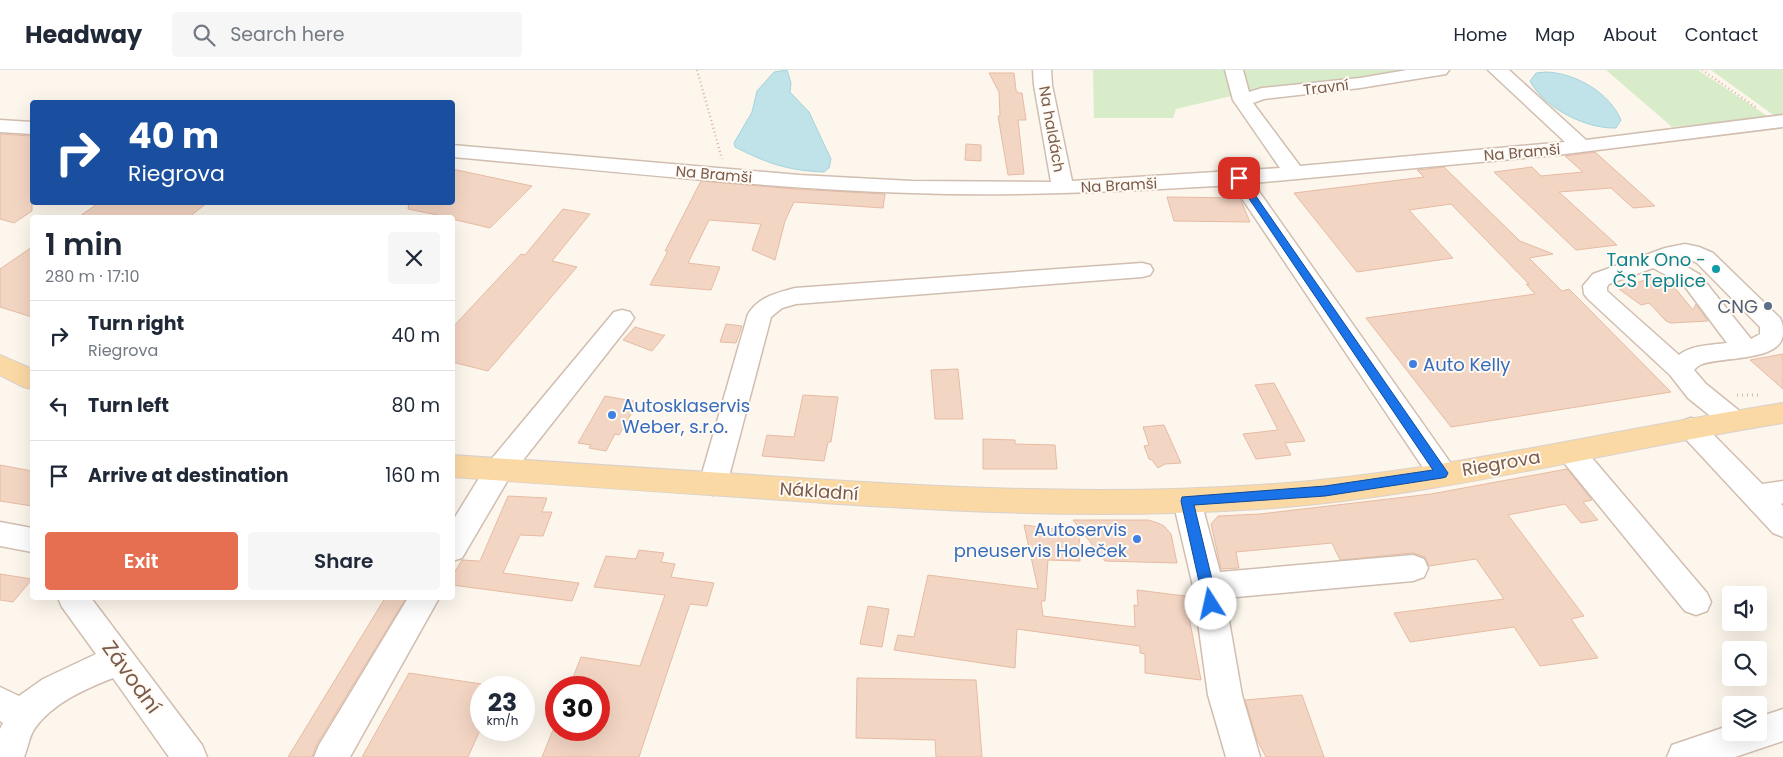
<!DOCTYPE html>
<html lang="en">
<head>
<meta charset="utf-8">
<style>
  :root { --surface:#fff; --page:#f6f6f7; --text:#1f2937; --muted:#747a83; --line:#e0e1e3; --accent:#e76f51 }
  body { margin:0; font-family:Poppins,sans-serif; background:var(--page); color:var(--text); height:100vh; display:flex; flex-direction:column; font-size:19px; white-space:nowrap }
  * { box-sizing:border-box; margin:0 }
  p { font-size:16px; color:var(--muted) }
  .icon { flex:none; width:28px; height:28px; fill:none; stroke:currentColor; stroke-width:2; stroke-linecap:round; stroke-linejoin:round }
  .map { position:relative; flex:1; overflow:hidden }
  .side { position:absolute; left:30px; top:145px; width:425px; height:385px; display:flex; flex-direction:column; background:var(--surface); border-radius:5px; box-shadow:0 5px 20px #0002 }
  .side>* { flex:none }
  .guide { position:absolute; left:30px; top:30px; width:425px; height:105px; border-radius:5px; box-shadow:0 5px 20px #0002; background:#1a4fa0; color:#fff; overflow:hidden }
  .fabs { position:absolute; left:1722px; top:516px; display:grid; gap:10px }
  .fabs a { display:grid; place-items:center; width:45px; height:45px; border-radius:5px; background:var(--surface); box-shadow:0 5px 20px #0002; font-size:25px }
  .speed { position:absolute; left:470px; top:606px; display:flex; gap:10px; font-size:25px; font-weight:700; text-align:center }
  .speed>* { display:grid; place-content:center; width:65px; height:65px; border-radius:50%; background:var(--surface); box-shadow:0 5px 20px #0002; line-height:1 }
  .speed small { font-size:12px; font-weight:400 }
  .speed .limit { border:8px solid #d22; background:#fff; color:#111 }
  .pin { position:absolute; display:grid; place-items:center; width:42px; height:42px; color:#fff; margin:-21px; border-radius:10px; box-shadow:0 2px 8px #0006 }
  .me { position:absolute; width:55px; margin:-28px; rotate:350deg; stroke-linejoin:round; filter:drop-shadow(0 0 4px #0008) }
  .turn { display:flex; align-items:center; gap:18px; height:105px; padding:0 15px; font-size:22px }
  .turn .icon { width:65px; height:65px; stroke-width:2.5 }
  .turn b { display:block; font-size:35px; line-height:42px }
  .round { display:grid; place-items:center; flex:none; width:52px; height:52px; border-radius:5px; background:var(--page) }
  .summary { display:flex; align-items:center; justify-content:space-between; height:85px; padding:0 15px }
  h1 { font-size:30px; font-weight:600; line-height:38px }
  .cta { display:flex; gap:10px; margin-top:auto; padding:10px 15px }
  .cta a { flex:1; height:58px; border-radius:5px; background:var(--accent); color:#fff; font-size:20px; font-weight:600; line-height:58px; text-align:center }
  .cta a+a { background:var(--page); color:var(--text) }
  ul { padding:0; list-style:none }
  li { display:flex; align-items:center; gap:15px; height:70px; padding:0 15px; border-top:1px solid var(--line) }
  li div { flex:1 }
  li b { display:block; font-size:19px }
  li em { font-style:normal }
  header { display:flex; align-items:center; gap:30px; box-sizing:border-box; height:70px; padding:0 25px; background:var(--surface); border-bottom:1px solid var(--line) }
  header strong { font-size:24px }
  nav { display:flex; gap:28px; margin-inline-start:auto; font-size:18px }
  .search { width:350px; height:45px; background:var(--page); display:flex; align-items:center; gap:12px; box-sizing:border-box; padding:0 18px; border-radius:5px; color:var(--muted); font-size:19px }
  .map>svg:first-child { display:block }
  .green { fill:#d8ecc9 }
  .water { fill:#bfe3e8; stroke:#a5d3da }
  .building { fill:#f3d5c3; stroke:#e6bba3 }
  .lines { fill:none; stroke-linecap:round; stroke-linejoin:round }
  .minor-casing { stroke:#d1beb0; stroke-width:3 }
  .major-casing { stroke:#dad1cd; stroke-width:2 }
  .path-far1 { stroke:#d9b8a5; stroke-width:2.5; stroke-dasharray:1 3; stroke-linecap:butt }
  .path { stroke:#d9b8a5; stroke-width:3; stroke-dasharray:1 4; stroke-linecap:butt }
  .minor { fill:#fff; fill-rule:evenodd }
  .major { fill:#fbd9a5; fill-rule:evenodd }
  .route { fill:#1a73e8; stroke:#114b97 }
  .culture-dot { fill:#0f9aa8; stroke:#fffaf3; stroke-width:2 }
  .service-dot { fill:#5c6f8a; stroke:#fffaf3; stroke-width:2 }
  .shop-dot { fill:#3f7fe0; stroke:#fffaf3; stroke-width:2 }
  .labels { text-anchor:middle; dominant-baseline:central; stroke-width:4; stroke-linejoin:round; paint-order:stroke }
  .far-street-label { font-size:15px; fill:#7a5c4d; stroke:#fffaf3 }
  .culture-label { font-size:18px; fill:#0d838f; stroke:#fffaf3; text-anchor:end }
  .service-label { font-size:18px; fill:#4e5e75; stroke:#fffaf3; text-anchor:end }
  .shop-label { font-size:18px; fill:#366cbe; stroke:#fffaf3; text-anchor:start }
  .street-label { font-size:18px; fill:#7a5c4d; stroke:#fffaf3 }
  .near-street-label { font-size:21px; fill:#7a5c4d; stroke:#fffaf3 }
</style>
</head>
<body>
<header>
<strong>Headway</strong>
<div class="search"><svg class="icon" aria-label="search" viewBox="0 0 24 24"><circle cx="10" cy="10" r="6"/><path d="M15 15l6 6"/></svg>Search here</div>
<nav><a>Home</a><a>Map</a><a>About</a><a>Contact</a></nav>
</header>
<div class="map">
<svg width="1783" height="687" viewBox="0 0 1783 687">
  <rect width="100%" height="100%" fill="#fdf6ec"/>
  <path class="green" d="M1093,0h335l-77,10 -90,9 -85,20 -3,9h-79z
    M1606,0h92l71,47 -97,10z
    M1711,0h72v49h-4z"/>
  <path class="water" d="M787,0l4,13 -1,9 19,20 22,47 -2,9 -5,4c-35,-1 -58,-9 -89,-25l-1,-4 18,-31 5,-21 17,-19z
    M1546,2c29,1 63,20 75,48l-5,8c-30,1 -72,-20 -86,-47l6,-8z"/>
  <path class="building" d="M989,3h25l2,17 2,3h4l4,27h-8l6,54 -16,1 -10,-59h2l-1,-24z
    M0,64l32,2v75l-18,12 -14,-4z
    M966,74l15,1v16l-16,-1z
    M1595,82l60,54 -22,2 -22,-20 -52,4 58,53 -41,5 -82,-78 38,-5 9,9 42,-4 -18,-16z
    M1444,97l76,74 33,13 -24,4 33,33 7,-2 102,103 -220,35 -85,-109 169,-24 -9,-10h3l-78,-80 -42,6 44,48 -96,14 -63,-79 130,-16 -7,-7z
    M452,99l52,11 28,6 -42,42 -38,-9v-1l-44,-9 1,-7h43z
    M701,111l95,8 89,5 -2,14 -89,-6 -9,19 -10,39 -23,-10 9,-26 -52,-4 -21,43 32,4 -9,23 -61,-5 18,-34h-3z
    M1167,127l73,1 10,24 -76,-1z
    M100,132h108l-20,16h-111z
    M563,139l27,5 -38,47 25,6 -89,104 -36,-9v-34l69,-74 4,1z
    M32,177v70l-32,-10v-38z
    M1653,207l13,3 9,8 18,22 3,-6 12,17 -37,2 -5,-2 -17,-18 -8,2 -22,-16z
    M726,254l16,2 -6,17 -16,-1z
    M635,257l27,8h3l-13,16 -29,-11z
    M1783,284v35l-33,-29z
    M958,299l5,50h-28l-4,-49z
    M1274,313l31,58 -20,2 6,12 -35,4 -13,-25 35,-4 -23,-45z
    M803,325l35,2 -7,45h-3l-4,19 -62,-5 5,-21 27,2z
    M605,326l33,6 -19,33 -4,-1 -9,17 -17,-3 2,-3 -13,-2z
    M1164,355l17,38 -16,1 -7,4 -6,-8 -3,-1 -5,-13 5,-1 -6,-18z
    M983,369l32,1v4l40,1 2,24h-74z
    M0,395l32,6v35l-32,-5z
    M1567,399l25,31 -9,2 15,18 -17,3 -16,-19 -57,11 76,101 -13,3 27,39 -58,8 -26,-39 -104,15 -16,-29 110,-14 -28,-40 -47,7 -4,-9 -12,-4 -73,7 -8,-17 -96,9 3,16 -18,1 -10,-45 7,-8 42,-2 171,-20z
    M508,426l39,2 -5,14h10l-9,24 -23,-1 -17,38 76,10 -7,18 -120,-16v-9l10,-16 18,1z
    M1073,450h75l10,3 6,3 7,8 6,29 -72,-2z
    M1024,455l55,7 1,29 -32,-1 -3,41h-4l2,15 92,11 -1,-22 4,1 -1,-16 48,6 16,84 -56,-7v-19l-5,-1v-7l-123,-17 -2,39 -121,-18 4,-15 16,2 14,-62 110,14z
    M639,480l25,3 -3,9 14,2 -4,13 43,6 -7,23 -17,-2 -51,153h-97l11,-27h46v-42h-30l12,-31 59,9 25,-71 -71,-8 12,-31 30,3z
    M0,504l32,5 -19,23 -13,-2z
    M385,528h21l-89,146 -5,13h-24z
    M868,536l21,3 -7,38 -22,-3z
    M409,603l72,11v44l-13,29h-106z
    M857,608l119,2 6,77h-46l-1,-17 -79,-2z
    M1302,625l22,62h-58l-9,-17 -12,-40z"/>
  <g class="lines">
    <defs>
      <path id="minor" d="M1033,0h18l1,15 20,96 208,-13 -47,-68 -8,-30h18l6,22 13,-4 98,-10 47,-8h42l-3,4 -6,1 -80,13 -96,11 -11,4 47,63 265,-24 -77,-72h21l77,70 197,-25v12l-226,28 -304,28 199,282 4,8 -4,8 -10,3 -10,-3 -199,-296c-107,6 -214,12 -322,8 -153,-5 -306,-23 -459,-36v-12l347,30 113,6 139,1 -17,-97z
        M0,50l32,2v12l-32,-2z
        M1685,174l14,3 14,6 67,65c3,6 3,9 3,15 0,30 -65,23 -83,32 -2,1 -4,3 -6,5l12,14 36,29 4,7 -4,7 -9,3 -9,-3 -36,-29 -18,-23 -82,-76 -4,-5 -1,-8 10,-12 72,-26zM1679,189h10l8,4 63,64v7l-9,5 -52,-65 -24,-14zM1653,198l30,16 44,59c-15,2 -36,2 -48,12l-72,-64v-4l2,-3z
        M1142,193l8,2 3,5 -3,5 -8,2 -346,27 -14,4 -11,9 -44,167 -4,8 -10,3 -10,-3 -4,-8 49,-170c11,-17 28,-21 47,-26z
        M622,240l8,2 4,6 -4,6 -121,154 -47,80 -10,3v-39l37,-60 125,-150z
        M1691,348l9,3 62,63 21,-3v22l-2,1 2,2v31l-10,-4 -91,-98 -4,-7 4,-7z
        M1571,372l10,3 126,148 4,9 -4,9 -11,4 -11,-4 -124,-152 -4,-7 4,-7z
        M1187,420l10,3 4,8 19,71 193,-17 11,4 4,9 -4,9 -11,4 -188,17 17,97 18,62h-34l-18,-62 -15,-109 -20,-85 4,-8z
        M0,452l32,6v24l-32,-6z
        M58,528h33l111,147 5,12h-38l-56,-79c-28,11 -60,25 -78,50 -6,8 -7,20 -11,29h-24v-28l3,-6 -3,-2v-34l19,9 24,-17 53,-25 -34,-47z
        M408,528h31l-89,159h-36l5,-12z
        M1783,639v32l-48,16h-68l5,-12 59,-20v7h28v-15z"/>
      <path id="major" d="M0,285l32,14v20l-9,-2 -23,-12z
        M1783,333v20c-175,28 -347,74 -524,86 -164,11 -328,2 -491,-10 -105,-7 -210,-14 -316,-22v-22c106,8 211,14 316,21 163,11 327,20 490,9 177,-11 350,-55 525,-82z"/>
    </defs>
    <use href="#minor" class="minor-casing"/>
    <use href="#major" class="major-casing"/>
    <path class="path-far1" d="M697,0l25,89
      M1702,0l55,38"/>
    <path class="path" d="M1737,325h22"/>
    <use href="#minor" class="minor"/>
    <use href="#major" class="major"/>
  </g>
  <path class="route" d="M1239,105l3,1 206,297 -2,4 -4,1 -117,18 -131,9 24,99 -2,5 -5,1 -5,-1 -2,-5 -23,-103 1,-4 143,-11 108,-16 -198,-292z"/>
  <circle class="culture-dot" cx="1716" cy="199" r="5"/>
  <circle class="service-dot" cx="1768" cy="236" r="5"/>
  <g class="shop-dot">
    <circle cx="1413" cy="294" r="5"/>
    <circle cx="612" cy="345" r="5"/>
    <circle cx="1137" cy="469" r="5"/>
  </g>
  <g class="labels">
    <g class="far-street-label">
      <text transform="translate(1326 17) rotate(-7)">Travní</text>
      <text transform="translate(1052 59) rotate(80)">Na haldách</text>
      <text transform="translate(1522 82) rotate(-5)">Na Bramši</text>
      <text transform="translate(714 104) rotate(5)">Na Bramši</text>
      <text transform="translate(1119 115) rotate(-3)">Na Bramši</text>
    </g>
    <g class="culture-label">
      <text x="1706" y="189">Tank Ono -<tspan x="1706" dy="21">ČS Teplice</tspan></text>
    </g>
    <g class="service-label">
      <text x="1758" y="236">CNG</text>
    </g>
    <g class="shop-label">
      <text x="1423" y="294">Auto Kelly</text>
      <text x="622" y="335">Autosklaservis<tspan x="622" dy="21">Weber, s.r.o.</tspan></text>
      <text x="1127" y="459" text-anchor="end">Autoservis<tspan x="1127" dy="21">pneuservis Holeček</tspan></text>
    </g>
    <g class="street-label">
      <text transform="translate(1501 393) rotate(-10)">Riegrova</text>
      <text transform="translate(819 421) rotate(4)">Nákladní</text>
    </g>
    <g class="near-street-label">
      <text transform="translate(132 607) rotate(54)">Závodní</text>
    </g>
  </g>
</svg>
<div class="fabs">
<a><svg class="icon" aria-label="sound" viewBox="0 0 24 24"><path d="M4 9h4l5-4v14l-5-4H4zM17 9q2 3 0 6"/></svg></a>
<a><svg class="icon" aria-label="search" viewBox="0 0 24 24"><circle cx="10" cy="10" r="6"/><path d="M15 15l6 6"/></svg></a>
<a><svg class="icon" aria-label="layers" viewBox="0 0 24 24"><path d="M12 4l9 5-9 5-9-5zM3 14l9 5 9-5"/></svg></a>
</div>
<div class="speed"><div>23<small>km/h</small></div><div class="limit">30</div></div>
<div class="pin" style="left:1239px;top:108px;background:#d93025"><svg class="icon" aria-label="arrive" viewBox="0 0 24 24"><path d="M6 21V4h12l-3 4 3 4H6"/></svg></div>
<svg class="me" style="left:1211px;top:534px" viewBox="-20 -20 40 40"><circle r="19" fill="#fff"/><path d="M0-13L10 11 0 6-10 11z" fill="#1a73e8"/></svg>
<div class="guide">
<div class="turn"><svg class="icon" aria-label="right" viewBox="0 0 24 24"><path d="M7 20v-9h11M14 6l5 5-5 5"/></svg><div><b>40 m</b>Riegrova</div></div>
</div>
<section class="side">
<div class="summary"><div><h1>1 min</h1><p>280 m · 17:10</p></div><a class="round"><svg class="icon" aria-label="close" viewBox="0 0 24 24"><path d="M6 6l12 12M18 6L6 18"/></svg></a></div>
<ul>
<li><svg class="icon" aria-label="right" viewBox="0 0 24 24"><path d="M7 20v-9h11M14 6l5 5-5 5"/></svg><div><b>Turn right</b><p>Riegrova</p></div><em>40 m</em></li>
<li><svg class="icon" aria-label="left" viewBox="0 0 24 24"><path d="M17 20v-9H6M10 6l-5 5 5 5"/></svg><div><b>Turn left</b></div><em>80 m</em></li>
<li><svg class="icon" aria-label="arrive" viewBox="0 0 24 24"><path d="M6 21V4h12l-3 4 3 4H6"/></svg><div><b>Arrive at destination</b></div><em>160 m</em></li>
</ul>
<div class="cta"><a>Exit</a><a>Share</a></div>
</section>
</div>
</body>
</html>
